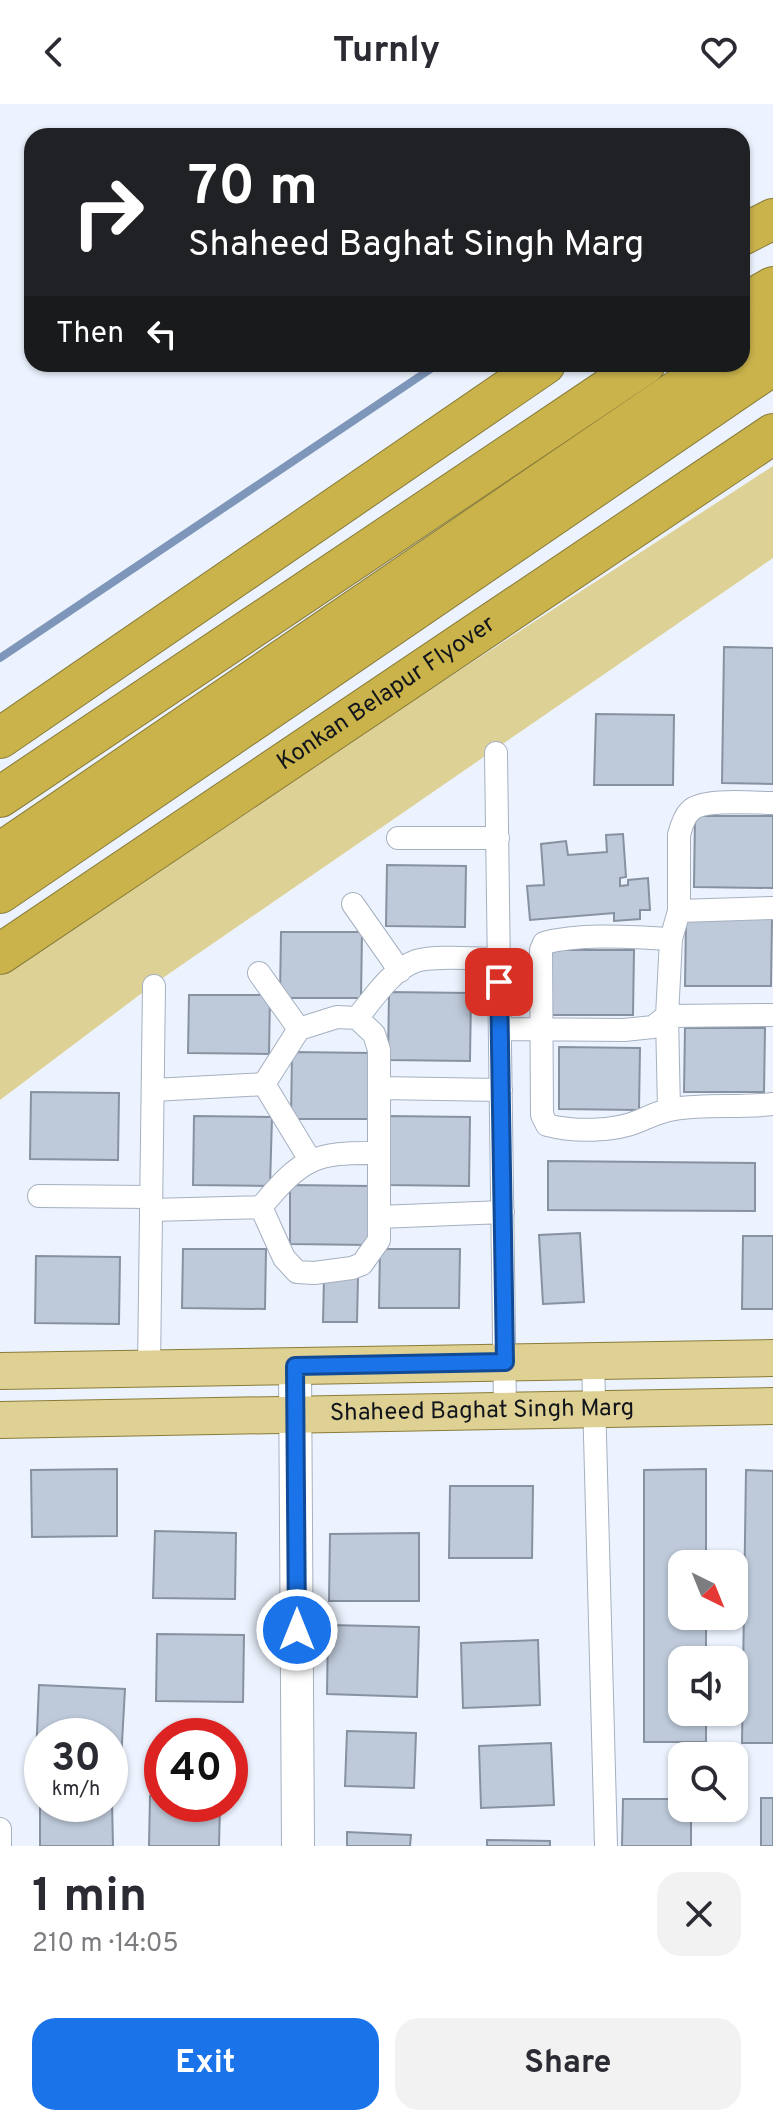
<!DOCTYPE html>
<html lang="en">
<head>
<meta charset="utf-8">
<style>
  :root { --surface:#fff; --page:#f2f2f3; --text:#2b2b33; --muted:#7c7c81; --accent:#1a73e8 }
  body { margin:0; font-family:Overpass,sans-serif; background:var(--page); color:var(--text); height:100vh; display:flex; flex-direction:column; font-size:30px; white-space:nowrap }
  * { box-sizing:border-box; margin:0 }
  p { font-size:26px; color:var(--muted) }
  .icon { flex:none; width:44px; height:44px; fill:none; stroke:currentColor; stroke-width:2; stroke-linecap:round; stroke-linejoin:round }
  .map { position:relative; height:1742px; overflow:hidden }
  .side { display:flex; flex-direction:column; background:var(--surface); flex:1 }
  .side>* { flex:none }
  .guide { position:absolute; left:24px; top:24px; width:726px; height:244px; border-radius:24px; box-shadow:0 2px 6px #0004; background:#202124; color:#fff; overflow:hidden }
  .needle { width:52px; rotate:137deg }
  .buttons { position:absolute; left:668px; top:1446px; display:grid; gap:16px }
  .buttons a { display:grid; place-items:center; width:80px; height:80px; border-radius:16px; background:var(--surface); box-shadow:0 2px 6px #0004; font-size:40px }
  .speed { position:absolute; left:24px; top:1614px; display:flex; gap:16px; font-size:40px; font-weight:700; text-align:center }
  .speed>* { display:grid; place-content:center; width:104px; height:104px; border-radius:50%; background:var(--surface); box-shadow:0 2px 6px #0004; line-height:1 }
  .speed small { font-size:20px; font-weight:400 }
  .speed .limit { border:12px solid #d22; background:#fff; color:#111 }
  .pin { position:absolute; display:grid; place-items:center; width:68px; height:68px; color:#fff; margin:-34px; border-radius:16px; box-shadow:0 4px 12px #0006 }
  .me { position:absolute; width:88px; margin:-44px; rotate:0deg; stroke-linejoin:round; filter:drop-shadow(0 0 6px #0008) }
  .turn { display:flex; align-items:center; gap:28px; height:168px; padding:0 32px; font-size:36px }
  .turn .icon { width:104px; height:104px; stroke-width:2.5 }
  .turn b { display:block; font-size:56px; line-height:68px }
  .then { display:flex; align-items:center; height:76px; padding:0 32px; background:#0003; gap:16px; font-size:30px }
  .round { display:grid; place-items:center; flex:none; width:84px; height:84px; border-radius:24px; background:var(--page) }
  .head { display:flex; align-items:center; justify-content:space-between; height:136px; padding:0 32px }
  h1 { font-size:48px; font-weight:700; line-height:60px }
  .action { display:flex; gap:16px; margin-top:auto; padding:16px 32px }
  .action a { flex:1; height:92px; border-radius:24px; background:var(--accent); color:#fff; font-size:32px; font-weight:700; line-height:92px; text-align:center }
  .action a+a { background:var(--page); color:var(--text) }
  header { display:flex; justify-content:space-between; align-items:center; height:104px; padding:0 32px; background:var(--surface); font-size:36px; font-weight:700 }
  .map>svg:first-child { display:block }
  .green { fill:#ded195 }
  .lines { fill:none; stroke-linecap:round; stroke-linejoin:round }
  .stream { stroke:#7d96b9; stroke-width:8 }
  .building { fill:#becada; stroke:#8691a1; stroke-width:2 }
  .street-casing { stroke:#a5b0c0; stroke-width:24 }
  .secondary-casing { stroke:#a5b0c0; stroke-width:34 }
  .primary-casing { stroke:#897c3a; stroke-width:38 }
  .highway-casing { stroke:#897c3a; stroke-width:42 }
  .street { stroke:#fff; stroke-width:22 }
  .secondary { stroke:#fff; stroke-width:32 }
  .primary { stroke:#dfd193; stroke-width:36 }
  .highway { stroke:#cab34b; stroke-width:40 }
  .route-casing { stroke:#114b97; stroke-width:20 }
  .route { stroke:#1a73e8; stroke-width:14 }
  .labels { text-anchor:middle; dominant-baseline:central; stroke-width:6; stroke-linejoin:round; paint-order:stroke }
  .street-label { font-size:24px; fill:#11151b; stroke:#fff }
</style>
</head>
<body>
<header><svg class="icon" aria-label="back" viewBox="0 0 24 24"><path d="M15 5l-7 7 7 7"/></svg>Turnly<svg class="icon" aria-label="heart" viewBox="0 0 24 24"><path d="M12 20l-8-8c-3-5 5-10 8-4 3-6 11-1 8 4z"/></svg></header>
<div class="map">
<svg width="773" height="1742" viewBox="0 0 773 1742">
  <rect width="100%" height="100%" fill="#ecf3fe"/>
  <path class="green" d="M773,362v92l-619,426 -154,116v-130z"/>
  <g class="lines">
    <path class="stream" d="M0,554l438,-294"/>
  </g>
  <path class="building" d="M724,543l49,1v136l-51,-1z
    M596,610l78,1 -1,70h-79z
    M695,712h78v72l-79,-1z
    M623,730l3,43 -6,1v8l8,-1v-5l20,-2 2,32h-10v9l-26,2v-8l-84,7 -3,-34 17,-1 -3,-41 25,-3 2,14 39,-3 -1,-17z
    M387,761l79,1 -1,61 -79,-1z
    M686,815h86l-1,67h-86z
    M281,828h81l-1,66h-81z
    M551,846h83l-1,65h-82z
    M389,888l82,1 -1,68 -82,-1z
    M189,891h81l-1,59 -81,-1z
    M685,924h80l-1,64h-80z
    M559,943l81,1 -1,62 -80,-1z
    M292,948l80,1v66h-81z
    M31,988l88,1 -1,67 -88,-1z
    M194,1012l78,1 -2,69 -77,-1z
    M388,1012l82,1 -1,69 -82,-1z
    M548,1057l207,2v48l-207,-1z
    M290,1081l80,1 -1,59 -79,-1z
    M580,1129l4,69 -41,2 -4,-69z
    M743,1132h30v73h-31z
    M183,1145h83l-1,60 -83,-1z
    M380,1145h80l-1,59h-80z
    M36,1152l84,1 -1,67 -84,-1z
    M324,1173l34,1 -1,44h-34z
    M117,1365v67l-85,1 -1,-67z
    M706,1365v95h-24v52h24v44h-24v52h24v30h-62v-272z
    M746,1366l27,1v272h-31z
    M450,1382h83l-1,72h-83z
    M155,1427l81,2 -1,66 -82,-1z
    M419,1429v68h-90l1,-67z
    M328,1521l91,2 -2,70 -90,-3z
    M157,1530l87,1 -1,67 -87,-1z
    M538,1536l2,65 -77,3 -2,-65z
    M39,1581l86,4 -4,71 -11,-1v-23h-68v20h-6z
    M347,1627l69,2 -2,55 -69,-2z
    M551,1639l3,62 -73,3 -2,-62z
    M150,1692h12v8h58l-1,42h-70z
    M761,1694h12v48h-12z
    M623,1695h59v9h9v38h-69z
    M110,1696h2l1,46h-73v-45l2,3h68z
    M347,1728l64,3 -1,11h-63z
    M487,1736l63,1v5h-63z"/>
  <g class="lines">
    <defs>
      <path id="street" d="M496,649l9,658
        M398,734h100
        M353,800l47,67
        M679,807l94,-3
        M671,835c-39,-2 -90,-6 -127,4l-3,7 1,165 5,10c26,7 67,7 92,-4 12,-5 21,-10 35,-12 32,-5 66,-1 99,-5
        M259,869l40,56
        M357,914c16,-19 34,-48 59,-57 20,-6 62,-2 83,-2
        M500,925l124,1 29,-3 14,-11 106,-1
        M264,980l46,76
        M379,984l122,2
        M153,986l111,-6
        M669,1006l-2,-94 4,-77 8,-28v-76c2,-8 5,-18 11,-24 12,-13 64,-8 83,-8
        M39,1092l112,1
        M261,1103l23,51 13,14 17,1 38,-5 10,-4 17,-24v-190l-5,-16 -17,-16 -20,-1 -38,12 -35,55
        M151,1106l110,-3c41,-49 53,-55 117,-54
        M379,1113l124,-5
        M593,1257l13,485
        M149,1264l5,-382
        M0,1725v17"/>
      <path id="secondary" d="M295,1262l3,480"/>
      <g id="primary">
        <path d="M0,1267l773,-13"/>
        <path id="s1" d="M0,1316l773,-14"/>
      </g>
      <g id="highway">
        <path d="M742,131l31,-16"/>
        <path d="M742,201l31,-18"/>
        <path d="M742,243l31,-21"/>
        <path d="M0,634l545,-374"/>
        <path d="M0,693l645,-433"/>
        <path d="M0,749l716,-489"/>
        <path d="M0,789l773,-528"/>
        <path id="s2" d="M0,850l773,-520"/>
      </g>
    </defs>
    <use href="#street" class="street-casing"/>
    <use href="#secondary" class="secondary-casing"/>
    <use href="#primary" class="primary-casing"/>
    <use href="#highway" class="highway-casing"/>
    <use href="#street" class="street"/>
    <use href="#secondary" class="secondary"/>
    <use href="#primary" class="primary"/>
    <use href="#highway" class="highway"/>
  </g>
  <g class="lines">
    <defs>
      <path id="route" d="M297,1526l-2,-264 210,-4 -6,-380"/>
    </defs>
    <use href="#route" class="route-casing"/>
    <use href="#route" class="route"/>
  </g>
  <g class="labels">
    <g class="street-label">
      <text stroke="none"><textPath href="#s2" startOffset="466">Konkan Belapur Flyover</textPath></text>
      <text stroke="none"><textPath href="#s1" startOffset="482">Shaheed Baghat Singh Marg</textPath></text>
    </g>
  </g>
</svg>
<div class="buttons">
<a><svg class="needle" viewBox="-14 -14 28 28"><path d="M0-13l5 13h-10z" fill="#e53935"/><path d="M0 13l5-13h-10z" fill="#7c7c81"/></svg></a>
<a><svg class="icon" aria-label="sound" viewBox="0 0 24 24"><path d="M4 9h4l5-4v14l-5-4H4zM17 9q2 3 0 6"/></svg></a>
<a><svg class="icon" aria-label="search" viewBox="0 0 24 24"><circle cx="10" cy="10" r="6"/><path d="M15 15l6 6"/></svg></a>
</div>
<div class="speed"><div>30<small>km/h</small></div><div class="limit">40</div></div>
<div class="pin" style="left:499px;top:878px;background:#d93025"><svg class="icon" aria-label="arrive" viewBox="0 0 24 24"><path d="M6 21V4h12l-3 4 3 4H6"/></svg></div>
<svg class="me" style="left:297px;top:1526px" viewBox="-20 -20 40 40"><circle r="17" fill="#1a73e8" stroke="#fff" stroke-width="3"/><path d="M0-11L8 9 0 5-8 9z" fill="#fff"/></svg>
<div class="guide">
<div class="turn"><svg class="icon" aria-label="right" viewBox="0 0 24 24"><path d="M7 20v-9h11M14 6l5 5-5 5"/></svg><div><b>70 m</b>Shaheed Baghat Singh Marg</div></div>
<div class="then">Then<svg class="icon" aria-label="left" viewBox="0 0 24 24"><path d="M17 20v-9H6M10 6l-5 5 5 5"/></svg></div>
</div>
</div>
<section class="side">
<div class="head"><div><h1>1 min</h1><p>210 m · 14:05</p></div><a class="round"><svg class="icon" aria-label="close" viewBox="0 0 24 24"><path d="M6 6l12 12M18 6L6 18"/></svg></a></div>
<div class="action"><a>Exit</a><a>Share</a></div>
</section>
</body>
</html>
